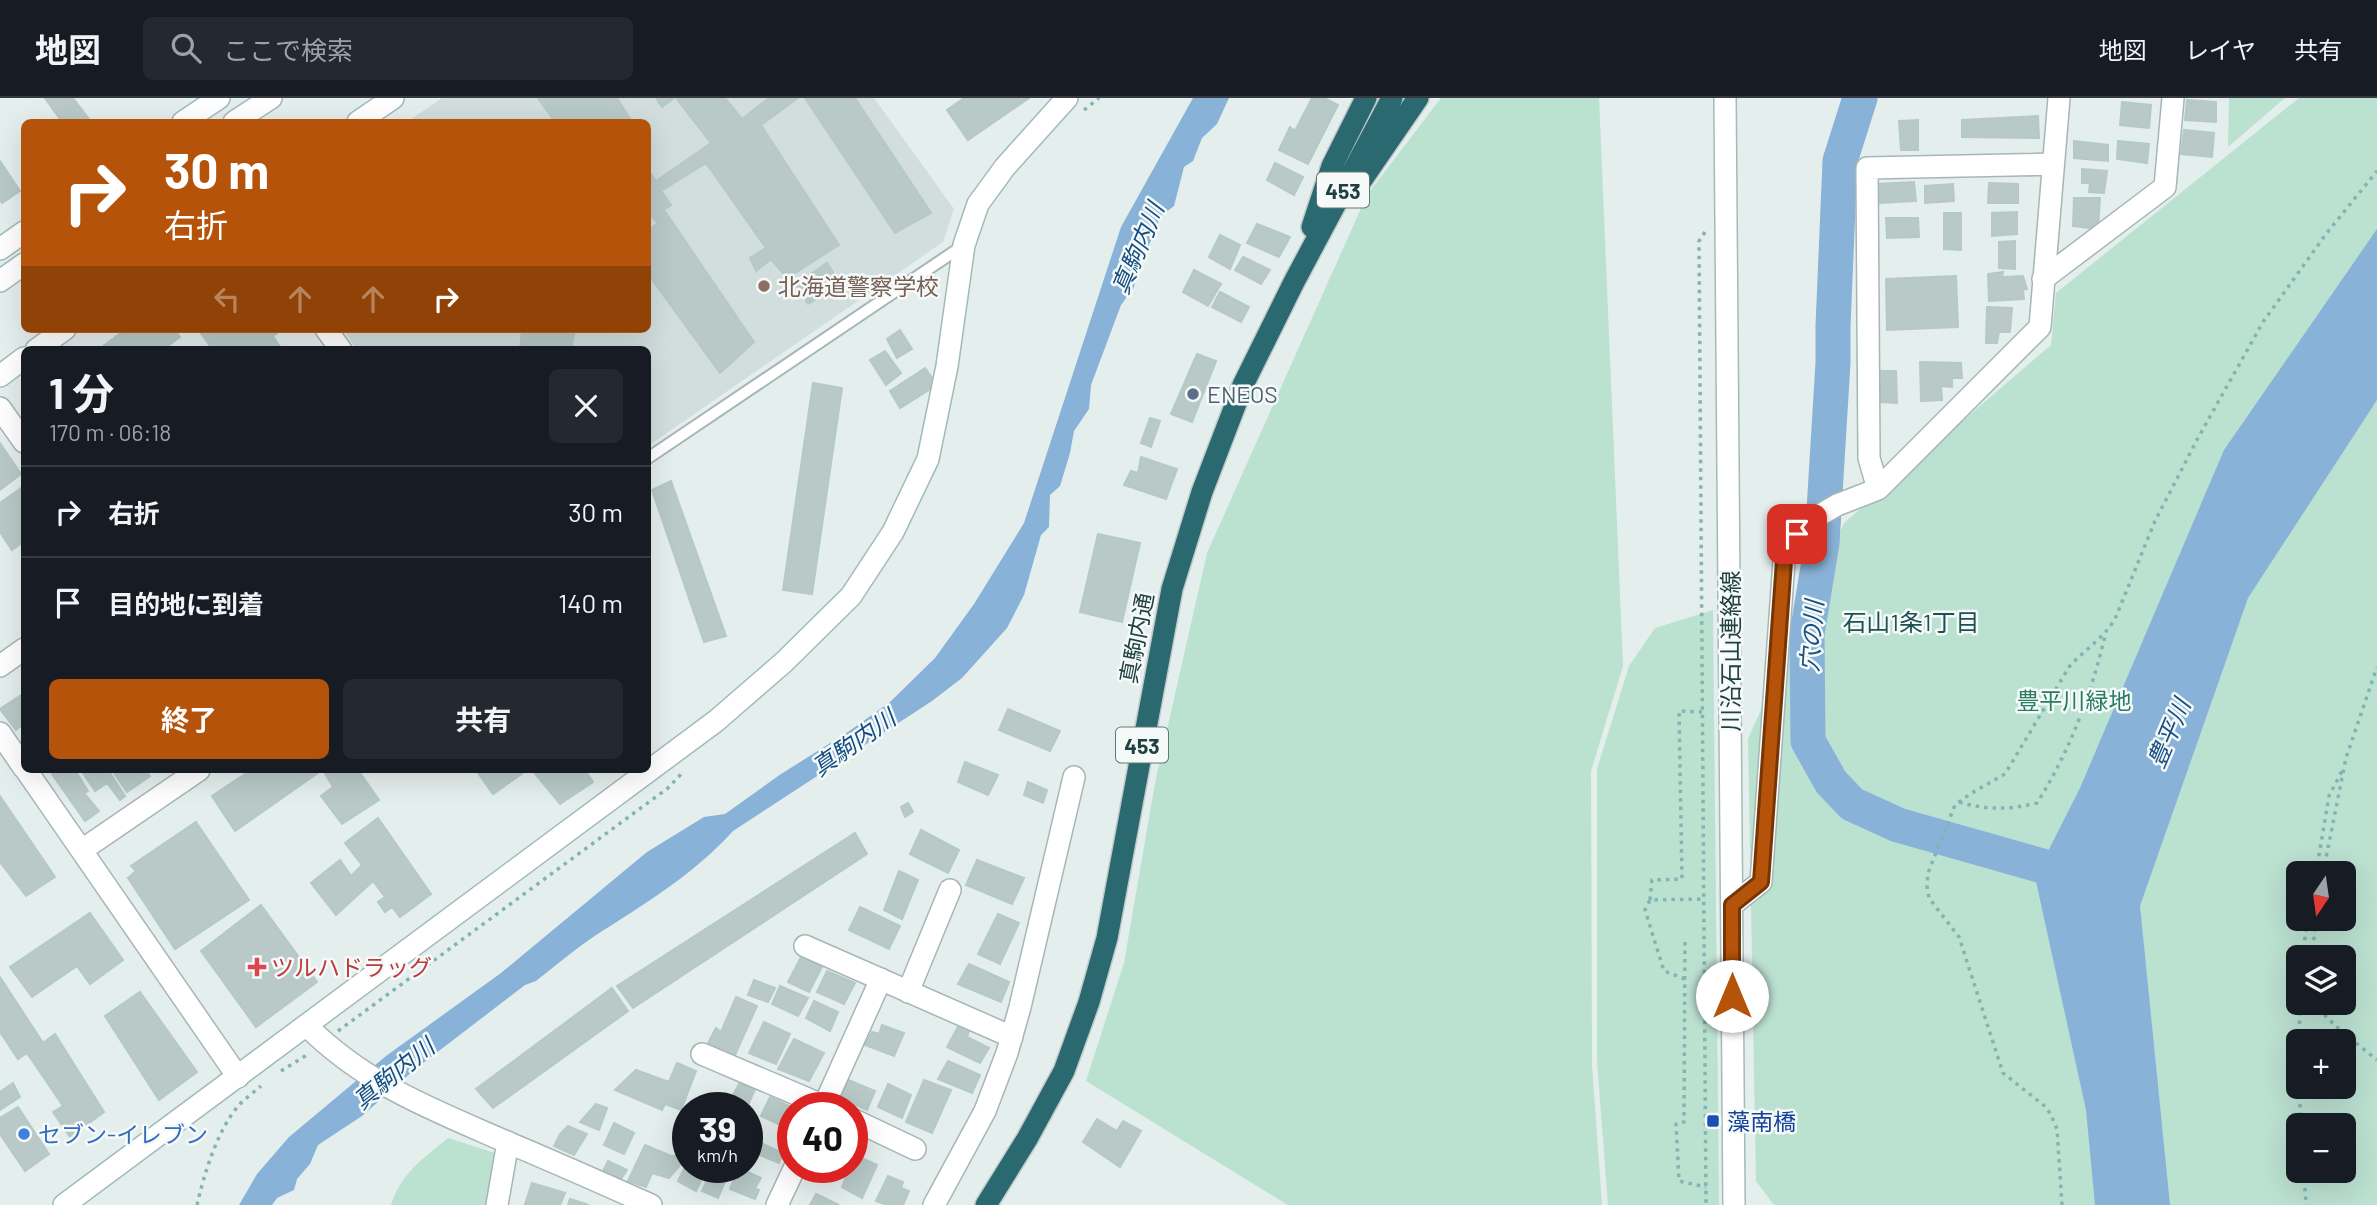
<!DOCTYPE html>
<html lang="ja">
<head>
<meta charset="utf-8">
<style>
  :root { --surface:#171b24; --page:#242831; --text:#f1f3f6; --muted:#9ea1a6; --line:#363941; --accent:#b45309 }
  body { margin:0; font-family:Barlow,"Noto Sans JP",sans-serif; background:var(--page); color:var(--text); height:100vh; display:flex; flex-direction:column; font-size:26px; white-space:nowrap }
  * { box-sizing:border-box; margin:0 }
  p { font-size:23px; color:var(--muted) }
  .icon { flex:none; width:38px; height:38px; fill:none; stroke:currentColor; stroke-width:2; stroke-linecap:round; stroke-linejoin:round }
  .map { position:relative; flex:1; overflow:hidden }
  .side { position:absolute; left:21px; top:248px; width:630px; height:427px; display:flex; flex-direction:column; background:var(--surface); border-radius:10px; box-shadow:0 7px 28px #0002 }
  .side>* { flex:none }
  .banner { position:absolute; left:21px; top:21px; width:630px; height:214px; border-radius:10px; box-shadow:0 7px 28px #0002; background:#b45309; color:#fff; overflow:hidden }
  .needle { width:46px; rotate:193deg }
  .buttons { position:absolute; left:2286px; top:763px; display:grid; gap:14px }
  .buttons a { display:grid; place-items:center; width:70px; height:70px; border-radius:10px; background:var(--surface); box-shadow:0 7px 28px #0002; font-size:35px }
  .speed { position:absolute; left:672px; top:994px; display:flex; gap:14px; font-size:35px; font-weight:700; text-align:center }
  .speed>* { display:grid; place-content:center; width:91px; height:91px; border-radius:50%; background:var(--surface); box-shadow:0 7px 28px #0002; line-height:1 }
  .speed small { font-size:18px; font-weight:400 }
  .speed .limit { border:10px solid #d22; background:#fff; color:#111 }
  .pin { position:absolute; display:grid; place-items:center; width:60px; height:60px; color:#fff; margin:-30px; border-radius:14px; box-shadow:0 4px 10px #0006 }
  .me { position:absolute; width:77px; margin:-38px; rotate:0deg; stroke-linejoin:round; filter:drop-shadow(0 0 5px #0008) }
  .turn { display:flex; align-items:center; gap:24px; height:147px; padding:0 28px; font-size:32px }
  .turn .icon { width:91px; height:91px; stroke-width:2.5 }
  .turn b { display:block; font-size:49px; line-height:60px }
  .lanes { display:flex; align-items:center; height:66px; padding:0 28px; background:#0003; justify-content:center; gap:35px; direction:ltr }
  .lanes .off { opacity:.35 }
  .round { display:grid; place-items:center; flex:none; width:74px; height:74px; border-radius:10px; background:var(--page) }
  .overview { display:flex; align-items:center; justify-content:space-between; height:119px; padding:0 28px }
  h1 { font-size:42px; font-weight:700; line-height:52px }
  .action { display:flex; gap:14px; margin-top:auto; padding:14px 28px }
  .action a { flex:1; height:80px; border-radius:10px; background:var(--accent); color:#fff; font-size:28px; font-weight:700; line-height:80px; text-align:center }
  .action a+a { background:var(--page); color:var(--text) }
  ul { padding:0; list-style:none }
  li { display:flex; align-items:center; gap:21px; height:91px; padding:0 28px; border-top:2px solid var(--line) }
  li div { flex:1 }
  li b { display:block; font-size:26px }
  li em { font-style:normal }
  header { display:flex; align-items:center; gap:42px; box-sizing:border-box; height:98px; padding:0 35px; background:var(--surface); border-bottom:2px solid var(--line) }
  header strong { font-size:33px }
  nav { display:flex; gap:38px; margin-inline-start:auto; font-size:24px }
  .search { width:490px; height:63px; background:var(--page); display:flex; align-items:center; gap:18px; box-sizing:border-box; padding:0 24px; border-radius:10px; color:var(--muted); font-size:26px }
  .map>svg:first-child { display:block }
  .built { fill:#d1dedd }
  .green { fill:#bbe1d1; fill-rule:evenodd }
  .water { fill:#88b2d7 }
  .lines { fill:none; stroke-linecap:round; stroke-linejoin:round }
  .river { stroke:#88b2d7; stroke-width:35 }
  .building { fill:#b8c9c7; stroke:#b5c9c7; stroke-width:2 }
  .lane-casing { stroke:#a6b6b6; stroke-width:14 }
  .street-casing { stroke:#a6b6b6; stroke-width:24 }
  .secondary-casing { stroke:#a1bbba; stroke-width:24 }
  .highway-casing { stroke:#c1caca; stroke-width:24 }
  .path { stroke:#82b4b4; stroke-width:3.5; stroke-dasharray:3.5 5; stroke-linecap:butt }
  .lane { stroke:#fff; stroke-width:10 }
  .street { stroke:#fff; stroke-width:21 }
  .secondary { stroke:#fff; stroke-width:21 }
  .highway { stroke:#2b6970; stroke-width:21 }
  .route-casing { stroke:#753606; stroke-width:18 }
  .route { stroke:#b45309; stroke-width:12 }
  .education-dot { fill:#8d6e63; stroke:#f5faf9; stroke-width:2.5 }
  .service-dot { fill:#5c6f8a; stroke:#f5faf9; stroke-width:2.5 }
  .health-dot { fill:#e0444e; stroke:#f5faf9; stroke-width:2.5 }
  .transit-dot { fill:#1a4fb4; stroke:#f5faf9; stroke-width:2.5 }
  .shop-dot { fill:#3f7fe0; stroke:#f5faf9; stroke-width:2.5 }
  .labels { text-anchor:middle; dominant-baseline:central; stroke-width:5; stroke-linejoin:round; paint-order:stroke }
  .shield { fill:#f5faf9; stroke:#617878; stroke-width:2 }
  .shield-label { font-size:21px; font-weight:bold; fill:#214041 }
  .education-label { font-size:23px; fill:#785e54; stroke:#f5faf9; text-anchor:start }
  .service-label { font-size:23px; fill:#4e5e75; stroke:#f5faf9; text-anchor:start }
  .street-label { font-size:23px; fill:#214041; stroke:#f5faf9 }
  .park-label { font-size:23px; fill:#287c63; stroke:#f5faf9 }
  .health-label { font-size:23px; fill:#be3a42; stroke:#f5faf9; text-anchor:start }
  .transit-label { font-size:23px; fill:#164399; stroke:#f5faf9; text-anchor:start }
  .shop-label { font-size:23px; fill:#366cbe; stroke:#f5faf9; text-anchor:start }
  .water-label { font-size:24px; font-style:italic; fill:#164e83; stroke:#f5faf9 }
  .neighbourhood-label { font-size:24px; fill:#1b5155; stroke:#f5faf9 }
</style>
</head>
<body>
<header>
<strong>地図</strong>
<div class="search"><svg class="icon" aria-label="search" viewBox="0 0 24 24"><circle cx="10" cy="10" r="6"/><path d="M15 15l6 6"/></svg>ここで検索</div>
<nav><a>地図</a><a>レイヤ</a><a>共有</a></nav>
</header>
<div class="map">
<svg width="2377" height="1107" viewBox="0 0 2377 1107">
  <rect width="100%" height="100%" fill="#e4eeed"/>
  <path class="built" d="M442,0h432l80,111 -11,33 -295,204v-96h-291l-14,-21h305v-207h-241z"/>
  <path class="green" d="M1441,0h158l24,568 -32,105 1,295 10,139h-314l-202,-124 38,-118 31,-180 52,-230 160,-358z
    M2229,0h56l-57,49z
    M2299,0h78v1107h-603l-18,-24 -8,-442 96,-216 207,-178 5,-52zM2298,775h45v46h-45zM2298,859h45v46h-45zM2298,943h45v46h-45zM2298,1027h45v46h-45z
    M1713,512l6,595h-111l-11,-145v-291l32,-103 26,-38z
    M448,1040l50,16 -11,51h-96c10,-32 33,-47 57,-67z"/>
  <path class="water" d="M1193,0h36l-12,26 -15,14 -9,23 -9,6 -10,39 -13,10 -12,29 -11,17 -4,25 -13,18 -30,80 -2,24 -15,22 -4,22 -10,33 -10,9 -1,32 -8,8 -17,60 -17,33 -45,50 -30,23 -199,130c-39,43 -88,73 -137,104 -21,14 -41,31 -60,46l-11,4 -111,85 -52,46 -44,29 -8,19 -13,15 -3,11 -17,8 -5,7h-33l18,-31 32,-37 97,-81 115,-83 146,-121 57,-35 21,-3 56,-40 67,-42 42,-30 45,-44 39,-54 50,-81 97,-296z
    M2377,131v171l-129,198 -108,308 30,299h-75l-9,-95 -51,-233 45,-89 144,-338z"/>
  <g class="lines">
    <path class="river" d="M1860,0l-20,63 -7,165v37l-11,180 -15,91 1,107 23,41 21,22 46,21 190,54"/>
  </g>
  <path class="building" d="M45,0h28l18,24h-29z
    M538,0h79l15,24h-77z
    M656,0h18l-12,9z
    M676,0h49l17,21 27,-21h29l-37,27 78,120 -52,33 -16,-19 -15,12 -6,-13 16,-10 -60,-85 -45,28 10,14 -7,5 90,132 -34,31 -72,-99v-43l10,-8 -10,-10v-43l8,11 55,-38z
    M805,0h50l76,115 -36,20z
    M964,0h65l-61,42 -21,-30z
    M1312,0h12l14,7 -30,59 -29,-14 11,-23 5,4z
    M2187,2l29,2v20l-31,-2z
    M2122,4l29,3 -2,23 -29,-3z
    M2038,18l1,22 -77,-1v-17z
    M1918,22v30h-17l-2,-29z
    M2184,32l30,3 -2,24 -31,-3z
    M2074,43l34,4v16l-34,-3z
    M2118,43l31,3 -2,19 -30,-4z
    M0,63l20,30 -18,12 -2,-3z
    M1275,65l28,14 -9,18 -27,-15z
    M2082,71l25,2 -3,22 -15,-1 1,-9h-8z
    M1914,84l2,19 -38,2 -2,-19z
    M1989,85l29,1v19h-30z
    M1953,86l1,17 -29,2v-17z
    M2074,100h26l-2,31 -25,-3z
    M2017,114v22l-25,2v-23z
    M1944,115h17v37l-17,-1z
    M1886,120h32l1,19 -32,1z
    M1257,126l33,13 -11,20 -32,-14z
    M1220,137l20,10 -10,24 -21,-12z
    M2015,143v28l-16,-1v-26z
    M1243,159l27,13 -9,14 -26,-14z
    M827,165l14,22 -33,19 -12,-20z
    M1194,172l27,14 -13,22 -25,-14z
    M2003,174l-1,5 21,-1 4,13 -4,1 1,9 -35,2 -1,-27z
    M1956,178l2,51 -71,3 -1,-51z
    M1220,194l29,15 -8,15 -29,-15z
    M1987,209l25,1 -2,24h-11l-2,11h-11z
    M126,231h48l6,8 -18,13h-64z
    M198,231h85l-10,7 9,14h-69z
    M522,231h53l-4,21h-51z
    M900,232l12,19 -15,9 -10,-19z
    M885,253l16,22 -15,12 -16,-25z
    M1197,256l19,7 -24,61 -21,-8z
    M1920,264l41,1 1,15h-10v9l-11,-1 1,14 -21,1z
    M925,270l12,17 -37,23 -10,-17z
    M1878,273h18l1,32 -17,-1z
    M813,285l29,5 -30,206 -29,-4z
    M1150,320l10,3 -9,26 -10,-4z
    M0,345l21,31 -21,16z
    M1141,359l36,12 -11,30 -42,-14 7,-14 7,2z
    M671,383l55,155 -22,6 -52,-152z
    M24,388v55l-12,9 -12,-18v-29z
    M1098,436l42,9 -18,79 -42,-10z
    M21,597l3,4v24l-8,7 -16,-21z
    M1008,611l52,22 -10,20 -51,-21z
    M965,664l33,13 -10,20 -30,-13z
    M58,672h17l13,21 -4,2 15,18 -14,10 -33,-47z
    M81,672h27l17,26 -5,4 -13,-17 -12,8z
    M112,672h33l5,6 -23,16z
    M251,672h71l-87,61 -23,-35z
    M323,672h35l21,30 -37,24 -21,-28 12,-9z
    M476,672h51l-34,24z
    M532,672h53l8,12 -33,22z
    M1028,684l19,8 -4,13 -19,-8z
    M0,698l55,81 -29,19 -26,-34z
    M908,705l5,9 -8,5 -4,-10z
    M378,720l53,76 -31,23 -8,-10 -7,5 -7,-10 7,-5 -12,-16 -37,34 -25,-32 29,-23 11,16 11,-11 -17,-22z
    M196,724l53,78 -74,49 -47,-71 8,-7 -5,-5z
    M921,732l38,20 -11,23 -38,-19z
    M855,735l12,21 -234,154 -16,-22z
    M977,762l47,18 -12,26 -46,-19z
    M899,773l19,9 -16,39 -18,-9z
    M261,807l56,77 -61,45 -55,-76z
    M860,809l40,19 -11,23 -40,-19z
    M90,815l33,47 -33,24 -13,-18 -45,31 -22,-30z
    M998,816l21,9 -19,41 -22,-10z
    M801,859l21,10 -13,25 -21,-10z
    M969,866l40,18 -8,20 -43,-18z
    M827,873l28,12 -11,21 -27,-12z
    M0,879l43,66 12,-9 49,78 -34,25 -17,-25 10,-6 -36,-53 -9,6 -18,-27z
    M754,882l21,8 -7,14 -20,-7z
    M780,888l28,12 -10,18 -26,-12z
    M612,890l16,23 -135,97 -17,-19z
    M140,894l57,80 -38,28 -54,-84z
    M736,899l21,9 -23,51 -26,-14 8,-15 5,4z
    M814,903l24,11 -8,19 -24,-13z
    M764,924l26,12 -14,30 -27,-11z
    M960,925l10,5 -3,9 22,11 -9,15 -33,-16z
    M882,927l22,8 -10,23 -29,-11 7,-13 7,2z
    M794,941l30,14 -15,28 -31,-12z
    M948,963l32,14 -8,18 -34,-14z
    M677,965l19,8 -15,39 -16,-6 -3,6 -47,-20 21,-20 33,12z
    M846,981l29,12 -8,19 -29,-13z
    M924,982l27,10 -19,43 -26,-11z
    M740,984l15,7 -6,14 -16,-8z
    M13,985l7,14 -20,13v-18z
    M888,986l23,11 -9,23 -24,-11z
    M770,999l21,10 -9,19 -21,-10z
    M596,1006l11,4 -8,22 -19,-8z
    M18,1009l31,47 -24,17 -25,-37v-16z
    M1097,1021l20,12 6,-10 18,10 -21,36 -37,-25z
    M614,1025l20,10 -10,21 -20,-9z
    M568,1028l19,8 -13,21 -20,-9 6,-12z
    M752,1041l31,14 -4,10 -31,-13z
    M645,1047l26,11 14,-1 -3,8 -13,15 -17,-5 -6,14 -18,-6z
    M855,1057l22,10 -15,33 -20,-11 8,-20h2z
    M608,1063l19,9 -6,9 -18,-8z
    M688,1063v6h20l-12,24 -18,-10z
    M713,1069h11l6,3 -12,28 -16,-7z
    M739,1070l22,10 -6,10 4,2 -4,9 -25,-10z
    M888,1078l15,6 -2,6 8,3 -6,14h-16l-11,-4z
    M532,1085l33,10 -5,12 -35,-1z
    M816,1096l23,11h-29z
    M570,1101l19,6h-21z"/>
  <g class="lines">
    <defs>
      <path id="lane" d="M648,360l316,-213"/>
      <path id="street" d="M2043,181l122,-92 8,-89
        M326,231l15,21
        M0,310l24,34
        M1878,391l-9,-31 -2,-290 185,-4
        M0,568l24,-17
        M0,635l24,35
        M26,672l212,307
        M82,752l117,-80
        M1732,807l29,-23 24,-335 23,-25 29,-17 41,-16 162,-162 19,-229
        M805,848l207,91
        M908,894l42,-102
        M307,928c59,59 127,84 202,117 48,20 95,41 142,62
        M702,956l127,54
        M823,1010l58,-129
        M852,1021l63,30
        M497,1107l11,-63
        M777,1107l18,-38
        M934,1107l51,-94 22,-58 13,-46 54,-230"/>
      <path id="secondary" d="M1725,0l9,1107
        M183,24l36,-24
        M234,24l37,-24
        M358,24l35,-24
        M0,151l24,-17
        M0,183l24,-17
        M36,252l29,-21
        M0,278l24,-18
        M64,1107l652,-484 68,-59 67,-66 42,-64 35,-73 19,-93 17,-121 14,-41 27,-37 62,-69"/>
      <path id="highway" d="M1359,86l59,-86
        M1312,129l20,-61 34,-68
        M986,1107l41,-66 37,-68 25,-69 18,-64 65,-349 30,-97 41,-107 51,-103 98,-184"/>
    </defs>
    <use href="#lane" class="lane-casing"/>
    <use href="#street" class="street-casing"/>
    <use href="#secondary" class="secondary-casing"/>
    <use href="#highway" class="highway-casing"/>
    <path class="path" d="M1084,12l15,-12
      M1705,134l-6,9 7,964
      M1959,704c28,8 50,8 78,1 33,-52 54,-109 68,-167
      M2316,775l13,-77 13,-25
      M2323,775l23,-115 31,-91
      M1650,802l2,-20 30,-1 -3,-168 23,1
      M1685,844l-1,180 -8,2 3,57 27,6
      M2302,859l6,-38
      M2312,859l4,-38
      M1685,881l-21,-8 -19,-61 5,-10 54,-1
      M2312,905l28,27 37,30
      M338,933l330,-243 16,-17
      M2299,943l1,-38
      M281,973l29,-18
      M2299,989l2,38
      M2304,1073l2,34
      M197,1107c7,-31 21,-77 43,-101 6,-6 14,-12 21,-18
      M2062,1107l-5,-76 -6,-14 -5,-8 -43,-34 -44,-136 -30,-39 -2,-12 1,-13 27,-68 15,-11 35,-20 64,-107c15,-17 34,-28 46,-48l40,-98 43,-83 65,-116 63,-88 51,-63"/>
    <use href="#lane" class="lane"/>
    <use href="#street" class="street"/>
    <use href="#secondary" class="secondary"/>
    <use href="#highway" class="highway"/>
  </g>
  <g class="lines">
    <defs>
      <path id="route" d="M1732,898v-91l29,-23 24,-335 12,-13"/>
    </defs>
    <use href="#route" class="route-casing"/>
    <use href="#route" class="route"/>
  </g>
  <circle class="education-dot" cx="764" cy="188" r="7"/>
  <circle class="service-dot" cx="1193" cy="296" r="7"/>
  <path class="health-dot" d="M253.5 858.5h7v7h7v7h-7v7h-7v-7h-7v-7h7z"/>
  <rect class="transit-dot" x="1706" y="1016" width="14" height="14" rx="3.5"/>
  <circle class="shop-dot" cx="24" cy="1036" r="7"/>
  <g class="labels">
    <g class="shield">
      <rect x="1317" y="74.5" width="52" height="35" rx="5"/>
      <rect x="1116" y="629.5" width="52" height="35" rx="5"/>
    </g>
    <g class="shield-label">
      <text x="1343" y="92">453</text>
      <text x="1142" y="647">453</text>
    </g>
    <g class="education-label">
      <text x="778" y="188">北海道警察学校</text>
    </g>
    <g class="service-label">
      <text x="1207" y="296">ENEOS</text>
    </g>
    <g class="street-label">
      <text transform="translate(1136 540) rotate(-79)">真駒内通</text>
      <text transform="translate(1730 553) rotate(-90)">川沿石山連絡線</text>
    </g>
    <g class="park-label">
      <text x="2074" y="602">豊平川緑地</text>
    </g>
    <g class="health-label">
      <text x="271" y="869">ツルハドラッグ</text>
    </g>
    <g class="transit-label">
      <text x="1727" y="1023">藻南橋</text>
    </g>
    <g class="shop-label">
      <text x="38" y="1036">セブン-イレブン</text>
    </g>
    <g class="water-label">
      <text transform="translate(1137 150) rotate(-67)">真駒内川</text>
      <text transform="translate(1811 538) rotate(-86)">穴の川</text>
      <text transform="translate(2168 635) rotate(-67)">豊平川</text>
      <text transform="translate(853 644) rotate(-35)">真駒内川</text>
      <text transform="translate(393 975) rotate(-39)">真駒内川</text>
    </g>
    <g class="neighbourhood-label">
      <text x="1911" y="523">石山1条1丁目</text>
    </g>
  </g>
</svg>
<div class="buttons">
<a><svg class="needle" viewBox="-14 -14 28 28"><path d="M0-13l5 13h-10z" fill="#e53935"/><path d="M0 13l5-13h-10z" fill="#9ea1a6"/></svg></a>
<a><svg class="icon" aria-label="layers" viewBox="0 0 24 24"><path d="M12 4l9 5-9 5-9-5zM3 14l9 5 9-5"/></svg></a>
<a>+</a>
<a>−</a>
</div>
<div class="speed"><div>39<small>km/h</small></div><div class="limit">40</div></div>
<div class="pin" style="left:1797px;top:436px;background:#d93025"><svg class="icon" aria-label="arrive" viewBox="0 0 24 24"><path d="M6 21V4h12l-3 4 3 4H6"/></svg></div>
<svg class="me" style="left:1732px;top:898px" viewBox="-20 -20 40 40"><circle r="19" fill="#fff"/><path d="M0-13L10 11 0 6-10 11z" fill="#b45309"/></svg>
<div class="banner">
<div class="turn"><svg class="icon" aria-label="right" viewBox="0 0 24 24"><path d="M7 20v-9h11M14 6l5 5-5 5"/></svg><div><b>30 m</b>右折</div></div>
<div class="lanes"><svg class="icon off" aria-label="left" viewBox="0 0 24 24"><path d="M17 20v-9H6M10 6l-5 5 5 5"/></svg><svg class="icon off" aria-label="ahead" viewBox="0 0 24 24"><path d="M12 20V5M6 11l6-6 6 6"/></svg><svg class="icon off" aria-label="ahead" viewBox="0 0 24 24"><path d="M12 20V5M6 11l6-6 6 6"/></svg><svg class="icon" aria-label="right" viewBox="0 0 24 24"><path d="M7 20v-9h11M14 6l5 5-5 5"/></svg></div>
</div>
<section class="side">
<div class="overview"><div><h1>1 分</h1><p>170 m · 06:18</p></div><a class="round"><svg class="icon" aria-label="close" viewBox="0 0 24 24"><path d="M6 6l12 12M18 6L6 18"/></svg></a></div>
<ul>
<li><svg class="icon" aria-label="right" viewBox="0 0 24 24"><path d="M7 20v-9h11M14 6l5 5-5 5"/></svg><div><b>右折</b></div><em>30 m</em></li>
<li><svg class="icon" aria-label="arrive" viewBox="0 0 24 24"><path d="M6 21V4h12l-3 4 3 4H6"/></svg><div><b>目的地に到着</b></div><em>140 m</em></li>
</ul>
<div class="action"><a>終了</a><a>共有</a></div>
</section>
</div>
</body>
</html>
